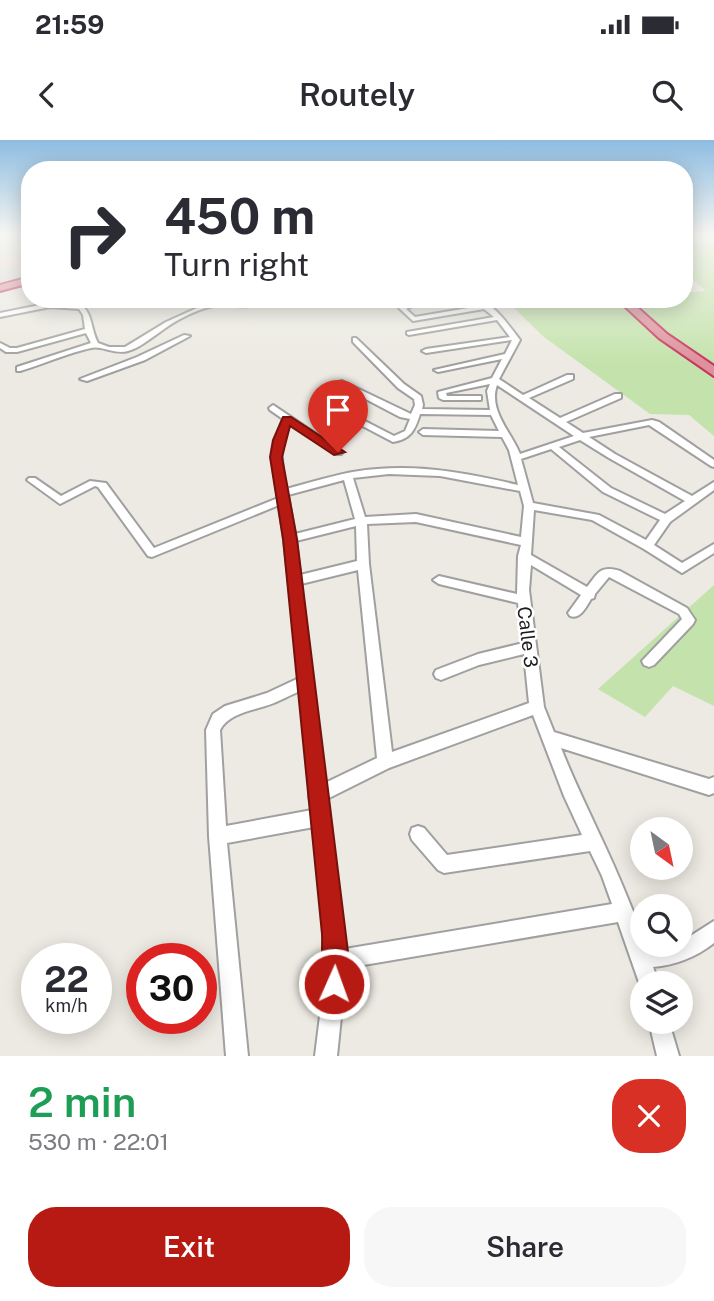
<!DOCTYPE html>
<html lang="en">
<head>
<meta charset="utf-8">
<style>
  :root { --surface:#fff; --page:#f7f7f7; --text:#2b2b33; --muted:#7c7c81; --accent:#b61a12 }
  body { margin:0; font-family:"Public Sans",sans-serif; background:var(--page); color:var(--text); height:100vh; display:flex; flex-direction:column; font-size:26px; white-space:nowrap }
  * { box-sizing:border-box; margin:0 }
  p { font-size:23px; color:var(--muted) }
  .icon { flex:none; width:38px; height:38px; fill:none; stroke:currentColor; stroke-width:2; stroke-linecap:round; stroke-linejoin:round }
  .map { position:relative; height:916px; overflow:hidden }
  .side { display:flex; flex-direction:column; background:var(--surface); flex:1 }
  .side>* { flex:none }
  .top-card { position:absolute; left:21px; top:21px; width:672px; height:147px; border-radius:28px; box-shadow:0 4px 18px #0003; background:#fff; color:var(--text); overflow:hidden }
  .needle { width:46px; rotate:147deg }
  .buttons { position:absolute; left:630px; top:677px; display:grid; gap:14px }
  .buttons a { display:grid; place-items:center; width:63px; height:63px; border-radius:50%; background:var(--surface); box-shadow:0 4px 18px #0003; font-size:35px }
  .speed { position:absolute; left:21px; top:803px; display:flex; gap:14px; font-size:35px; font-weight:700; text-align:center }
  .speed>* { display:grid; place-content:center; width:91px; height:91px; border-radius:50%; background:var(--surface); box-shadow:0 4px 18px #0003; line-height:1 }
  .speed small { font-size:18px; font-weight:400 }
  .speed .limit { border:10px solid #d22; background:#fff; color:#111 }
  .pin { position:absolute; display:grid; place-items:center; width:60px; height:60px; color:#fff; margin:-72px -30px; border-radius:50% 50% 50% 0; rotate:-45deg; box-shadow:0 0 7px #0007 }
  .pin .icon { rotate:45deg }
  .me { position:absolute; width:77px; margin:-38px; rotate:2deg; stroke-linejoin:round; filter:drop-shadow(0 0 5px #0008) }
  .turn { display:flex; align-items:center; gap:24px; height:147px; padding:0 28px; font-size:32px }
  .turn .icon { width:91px; height:91px; stroke-width:2.5 }
  .turn b { display:block; font-size:49px; line-height:60px }
  .round { display:grid; place-items:center; flex:none; width:74px; height:74px; border-radius:28px; background:var(--page) }
  .headline { display:flex; align-items:center; justify-content:space-between; height:119px; padding:0 28px }
  h1 { font-size:42px; font-weight:600; line-height:52px; color:#1e9e55 }
  .action { display:flex; gap:14px; margin-top:auto; padding:14px 28px }
  .action a { flex:1; height:80px; border-radius:28px; background:var(--accent); color:#fff; font-size:28px; font-weight:600; line-height:80px; text-align:center }
  .action a+a { background:var(--page); color:var(--text) }
  .status { display:flex; justify-content:space-between; align-items:center; height:49px; padding:0 35px; background:var(--surface); direction:ltr }
  .status svg { height:19px; fill:currentColor }
  header { display:flex; justify-content:space-between; align-items:center; height:91px; padding:0 28px; background:var(--surface); font-size:32px; font-weight:600 }
  .map>svg:first-child { display:block }
  .residential { fill:#dad9d9 }
  .commercial { fill:#ecd5d3 }
  .grass { fill:#c4e3ac }
  .lines { fill:none; stroke-linecap:round; stroke-linejoin:round }
  .minor-casing { stroke:#a0a0a0; stroke-width:4 }
  .highway-casing { stroke:#c7335e; stroke-width:4 }
  .minor { fill:#fff; fill-rule:evenodd }
  .highway { fill:#de909b; fill-rule:evenodd }
  .route { fill:#b61a12; stroke:#76110c; stroke-width:2 }
  .labels { text-anchor:middle; dominant-baseline:central; stroke-width:5; stroke-linejoin:round; paint-order:stroke }
  .street-label { font-size:19px; fill:#1c1c1c; stroke:#fff }
</style>
</head>
<body>
<div class="status"><b>21:59</b><svg viewBox="0 0 49 12"><path d="M0 12V9h3v3zM5 12V6h3v6zM10 12V3h3v9zM15 12V0h3v12zM26 1h20v11H26zM47 4h2v5h-2z"/></svg></div>
<header><svg class="icon" aria-label="back" viewBox="0 0 24 24"><path d="M15 5l-7 7 7 7"/></svg>Routely<svg class="icon" aria-label="search" viewBox="0 0 24 24"><circle cx="10" cy="10" r="6"/><path d="M15 15l6 6"/></svg></header>
<div class="map">
<svg width="714" height="916" viewBox="0 0 714 916">
  <rect width="100%" height="100%" fill="#eceae2"/>
  <path class="residential" d="M0,94h30v43l-30,9z"/>
  <path class="commercial" d="M30,110v27l-30,-13v-6z"/>
  <path class="grass" d="M684,101l30,4v191l-25,-21 -39,-1 -106,-77 -31,-30 56,-8h115v-6l22,-2 -22,-19z
    M714,445v121l-41,-20 -28,31 -47,-28z"/>
  <g class="lines">
    <defs>
      <path id="minor" d="M257,159h7c-15,14 -33,3 -51,7 -18,4 -39,15 -53,26 -11,7 -20,16 -32,19 -14,4 -26,-6 -37,-3 -24,5 -47,16 -71,23h-3v-4l74,-24 -5,-10 -69,19h-11l-6,-4v-5l10,5h7l68,-19 -2,-14 -4,-6 -29,-2 -50,10v-4l50,-10 33,3c10,11 8,24 15,37l11,4h16l41,-25 40,-18 16,-3 27,2z
        M338,159h9l-3,2z
        M368,159h9l8,5 -5,1z
        M472,159c20,0 37,27 48,41l-21,39 24,16 44,-20h6v4l-44,19 31,20 55,-24h6v4l-55,24 17,11 69,-13 7,2 55,38v7l-3,-1 -62,-41 -60,12 26,17 77,42 22,-14v8l-44,32 -16,23 28,18 32,-19v9l-32,20 -38,-24 -52,-29 -58,-10 -3,45 56,32c11,-14 13,-22 33,-16l67,37 8,12 -2,4 -39,41 -5,2 -5,-2 -2,-4 40,-42 -3,-5 -70,-37 -14,17 -1,4 -3,1c-5,8 -11,21 -21,17l-2,-3 13,-18 -50,-30 -2,25 15,117 10,25 155,47 5,-2v16l-5,2 -148,-47c20,51 47,100 67,151 5,13 14,30 14,46l4,2 35,-2v-3l33,-21v22c-18,14 -38,22 -61,24l6,17h-17v7l-24,-69 -272,46 -9,88h-22l12,-96 -13,-133 -87,16 21,213h-22l-17,-220 -3,-106 7,-16 12,-8 42,-13 32,-15 -15,-139 -5,-34 -127,52 -4,-1 -50,-69 -3,-1 -35,18 -33,-24 2,-2h6l26,18 29,-15 16,2 48,65 124,-50c-6,-36 -9,-44 5,-79l-13,-9 -1,-2 4,-3 70,47 -2,2h-6l-45,-31c-11,28 -9,37 -4,66 30,-8 60,-18 91,-20 48,-4 95,5 141,16l-9,-35 -7,-13 -79,-2 -4,-3 4,-3 76,2 -8,-16 -71,-1c-5,16 -9,25 -27,28l-76,-40 7,-2 70,36 11,-5 5,-12 -10,-2 -65,-34 7,-2 69,33 4,-9 -1,-6 -16,-11 -45,-46v-4h3l48,46 17,12 2,9 -1,4 68,1 -3,-19 3,-7 -44,9 1,3h34v4h-38l-4,-2 -1,-6 54,-14 10,-19 -64,13 -4,-2 71,-16 7,-14 -86,13 -4,-2 4,-2 84,-12 -13,-17 -88,15 -2,-1v-2l87,-15 -10,-8 -71,12 -14,-13 16,-5v2l-9,4 9,8 65,-11zM497,245l77,51 -54,18c-9,-22 -32,-44 -23,-69zM580,300l29,18 76,43 -20,13 -54,-26 -52,-41zM551,309l52,43 57,28 -14,20 -47,-25 -66,-12 -12,-44zM389,334l51,2 80,15 4,15 -3,31 -105,-23 -51,3 -12,-39zM344,340l11,39 -60,15 -7,-39zM416,382l105,23 -3,11 -1,38 -78,-18 -6,4 6,4 79,19 5,40 -45,11 -42,16 -2,4 2,4 5,2 38,-15 45,-11 5,49 -137,49 -23,-188 -2,-40zM356,386l1,35 -57,14 -4,-34zM358,430l19,188 -52,25 -24,-199zM300,551l10,102 -1,3 3,14 -86,16 -6,-96c9,-18 37,-20 54,-27 9,-4 17,-8 26,-12zM533,575l31,81 18,39 -135,20 -23,-27 -6,-2 -6,2 -2,6 2,6 26,30 6,3 146,-22 12,25 10,28 -267,45 -18,-150 62,-31z
        M184,195l6,1 -45,24 -58,21 -7,-2 57,-22z
        M649,882h20l10,34h-22z"/>
      <path id="highway" d="M30,137v6l-30,8v-6z
        M617,159h11l39,35 47,32v10l-55,-38z"/>
    </defs>
    <use href="#minor" class="minor-casing"/>
    <use href="#highway" class="highway-casing"/>
    <use href="#minor" class="minor"/>
    <use href="#highway" class="highway"/>
  </g>
  <linearGradient id="sky" x2="0" y2="1"><stop stop-color="#8dbce1"/><stop offset="0.42" stop-color="#f6f6f2"/><stop offset="1" stop-color="#f6f6f2" stop-opacity="0"/></linearGradient>
  <rect width="714" height="223" fill="url(#sky)"/>
  <path class="route" d="M283,277h8l54,35 -11,3 -44,-29 -8,31 15,82 52,421 -6,33 -9,4 -9,-4c-6,-14 -2,-42 -3,-59l-39,-395 -13,-82 3,-17z"/>
  <g class="labels">
    <g class="street-label">
      <text transform="translate(528 497) rotate(83)">Calle 3</text>
    </g>
  </g>
</svg>
<div class="buttons">
<a><svg class="needle" viewBox="-14 -14 28 28"><path d="M0-13l5 13h-10z" fill="#e53935"/><path d="M0 13l5-13h-10z" fill="#7c7c81"/></svg></a>
<a><svg class="icon" aria-label="search" viewBox="0 0 24 24"><circle cx="10" cy="10" r="6"/><path d="M15 15l6 6"/></svg></a>
<a><svg class="icon" aria-label="layers" viewBox="0 0 24 24"><path d="M12 4l9 5-9 5-9-5zM3 14l9 5 9-5"/></svg></a>
</div>
<div class="speed"><div>22<small>km/h</small></div><div class="limit">30</div></div>
<div class="pin" style="left:338px;top:312px;background:#d93025"><svg class="icon" aria-label="arrive" viewBox="0 0 24 24"><path d="M6 21V4h12l-3 4 3 4H6"/></svg></div>
<svg class="me" style="left:334px;top:844px" viewBox="-20 -20 40 40"><circle r="17" fill="#b61a12" stroke="#fff" stroke-width="3"/><path d="M0-11L8 9 0 5-8 9z" fill="#fff"/></svg>
<div class="top-card">
<div class="turn"><svg class="icon" aria-label="right" viewBox="0 0 24 24"><path d="M7 20v-9h11M14 6l5 5-5 5"/></svg><div><b>450 m</b>Turn right</div></div>
</div>
</div>
<section class="side">
<div class="headline"><div><h1>2 min</h1><p>530 m · 22:01</p></div><a class="round" style="background:#d93025;color:#fff"><svg class="icon" aria-label="close" viewBox="0 0 24 24"><path d="M6 6l12 12M18 6L6 18"/></svg></a></div>
<div class="action"><a>Exit</a><a>Share</a></div>
</section>
</body>
</html>
